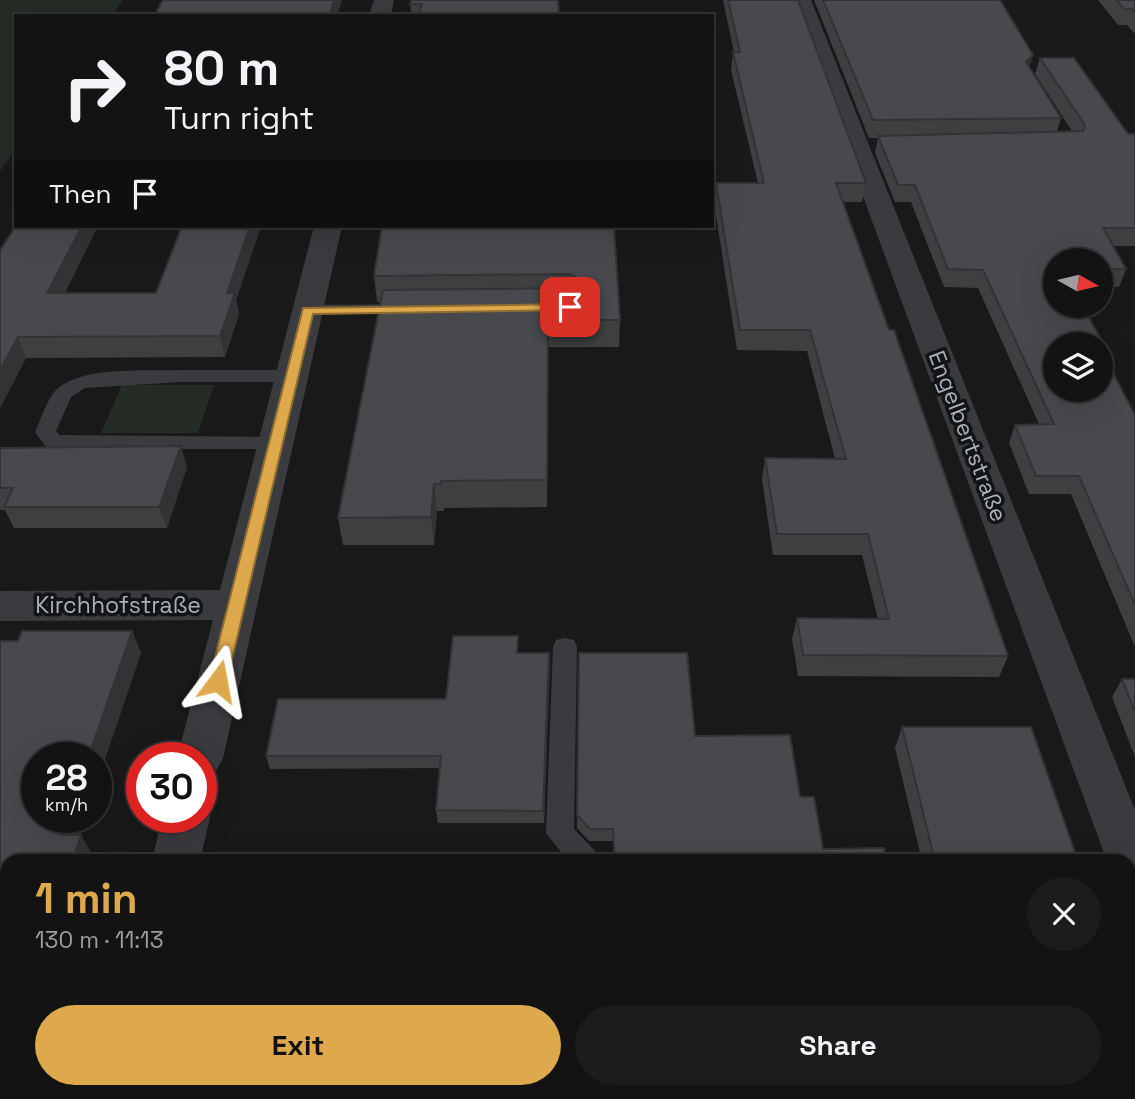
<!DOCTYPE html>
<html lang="en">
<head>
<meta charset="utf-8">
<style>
  :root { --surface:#131314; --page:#1c1c1d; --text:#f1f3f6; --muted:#9d9ea0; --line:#323234; --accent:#dea94c }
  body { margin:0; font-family:"Space Grotesk",sans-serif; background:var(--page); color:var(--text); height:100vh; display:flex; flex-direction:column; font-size:26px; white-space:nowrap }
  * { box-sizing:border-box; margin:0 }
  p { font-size:23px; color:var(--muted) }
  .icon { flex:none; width:38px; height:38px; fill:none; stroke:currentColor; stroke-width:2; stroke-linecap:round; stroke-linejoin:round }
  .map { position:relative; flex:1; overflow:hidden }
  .panel { position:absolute; left:0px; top:854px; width:1136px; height:245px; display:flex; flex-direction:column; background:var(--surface); border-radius:21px 21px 0 0; box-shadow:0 7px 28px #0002,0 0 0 2px var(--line) }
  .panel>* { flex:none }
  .hud { position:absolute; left:14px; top:14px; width:700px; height:214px; border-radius:0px; box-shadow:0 7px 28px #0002,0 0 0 2px var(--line); background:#131314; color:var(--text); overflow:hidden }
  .needle { width:46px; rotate:98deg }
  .tools { position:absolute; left:1043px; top:248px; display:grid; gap:14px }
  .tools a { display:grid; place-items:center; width:70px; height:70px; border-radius:50%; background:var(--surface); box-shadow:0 7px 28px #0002,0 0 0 2px var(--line); font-size:35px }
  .speed { position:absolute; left:21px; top:742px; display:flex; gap:14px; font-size:35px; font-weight:700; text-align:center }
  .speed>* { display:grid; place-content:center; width:91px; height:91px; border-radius:50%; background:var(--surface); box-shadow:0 7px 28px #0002,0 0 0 2px var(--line); line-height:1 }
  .speed small { font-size:18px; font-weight:400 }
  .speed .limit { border:10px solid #d22; background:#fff; color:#111 }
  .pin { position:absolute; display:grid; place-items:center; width:60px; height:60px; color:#fff; margin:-30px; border-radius:14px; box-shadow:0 4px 10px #0006 }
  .me { position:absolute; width:77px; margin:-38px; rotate:13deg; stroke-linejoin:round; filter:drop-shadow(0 0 5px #0008) }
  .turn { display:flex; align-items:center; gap:24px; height:147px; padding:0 35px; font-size:32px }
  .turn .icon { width:91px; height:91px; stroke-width:2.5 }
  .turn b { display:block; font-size:49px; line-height:60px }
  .then { display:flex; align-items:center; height:66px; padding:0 35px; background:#0003; gap:14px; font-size:26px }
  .round { display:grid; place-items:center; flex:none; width:74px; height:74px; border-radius:37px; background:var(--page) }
  .headline { display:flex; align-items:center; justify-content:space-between; height:119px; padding:0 35px }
  h1 { font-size:42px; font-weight:800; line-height:52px; color:var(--accent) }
  .action { display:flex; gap:14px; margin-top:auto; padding:14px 35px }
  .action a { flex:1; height:80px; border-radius:42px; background:var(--accent); color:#111; font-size:28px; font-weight:800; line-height:80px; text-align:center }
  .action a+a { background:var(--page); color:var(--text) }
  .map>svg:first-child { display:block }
  .green { fill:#252c26 }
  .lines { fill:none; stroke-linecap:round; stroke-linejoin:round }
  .service { fill:#3a3b3f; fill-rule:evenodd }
  .minor { fill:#3a3b3f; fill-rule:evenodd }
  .wall { fill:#3e3f41 }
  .shaded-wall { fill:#323335 }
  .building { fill:#48494c; stroke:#323335; stroke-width:2 }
  .route { fill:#dea94c; stroke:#906e31; stroke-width:2 }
  .labels { text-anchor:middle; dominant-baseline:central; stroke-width:7; stroke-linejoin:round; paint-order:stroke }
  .street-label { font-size:23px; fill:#acb0b8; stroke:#131415 }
</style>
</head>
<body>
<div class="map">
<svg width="1135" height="1099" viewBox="0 0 1135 1099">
  <rect width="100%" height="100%" fill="#19191a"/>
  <path class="green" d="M0,0h123l-11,16h-96v133l-16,22z
    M122,385h92l-16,48h-97z"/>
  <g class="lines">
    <path class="service" d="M409,304l6,1 3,4 -3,4 -108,2 -9,-5 9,-5z
      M181,370h110l10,6 -10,6h-110l-96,6 -14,9 -15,34 3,4 215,2 7,2 3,5 -3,5h-228l-7,-2 -11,-15c6,-13 12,-34 23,-44 26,-22 89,-17 123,-18z
      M565,638l9,2 3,7 -3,182 22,23 4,9h-32l-22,-28 7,-186 3,-7z
      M576,1092h34l-1,7h-34z"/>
    <path class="minor" d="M374,0h20l-3,16h-22z
      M791,0h20l324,810v83l-6,-2v-30h-22z
      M314,226h28l-119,532 -7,13 -15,5v-18h-24l36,-138 -213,1v-30l220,-1z
      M201,802l9,15 -10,44h-48l10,-44h39z
      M95,1092h56l-2,7h-56z"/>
  </g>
  <path class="wall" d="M412,0l147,16h-147l-2,-12z
    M723,0h75l68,183 -4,19h-19l165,454 -9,21 -201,-1 -6,-37 5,-21 81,1 -16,-64h-89l-11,-76 3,-21 70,1 -28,-108 -70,-1 -23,-148 2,-19h42l-27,-113 2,-18h1z
    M814,0h186l29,67 32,51 -4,13h15l-37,-57 5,-16 88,76h7v112h-22l13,23 -7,18h-10l-6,16h-2v-42h-46l47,81 -1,3h-46l80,70v232l-64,-153h-42l-20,-51 6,-18 24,-1 -61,-136 -34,-1 -33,-85h-16l-20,-49 3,-15h-9z
    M1098,0h37v34l-8,-9h-9z
    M16,226h82l-33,67h91l26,-67h79l-25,74 3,14 -14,43 -199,1 -26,50z
    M614,226l6,94 -1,27h-71l-1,160 -103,1v3h-7l-3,34h-91l-5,-27 43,-216h-4l-3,-26z
    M0,448l187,19 -20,61h-153l-9,-18h-5z
    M132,631l9,22 -45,132v-27l-59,59h49l-6,18h1l12,21 -86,5v195h-7v-415h18z
    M518,653h31l-5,170h-106l-2,-13 4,-42 -170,1 -4,-13 180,-57z
    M579,653l116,83 105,61 23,52 64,12h-274v-20h-24l-12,-13z
    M1122,679h13v78l-23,-60z
    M902,727l176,134h-156l-27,-113z
    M378,1092l-1,7h-100l-1,-3z
    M1020,1092h109l6,7h-113z"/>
  <path class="shaded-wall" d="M334,0h8l-5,16h-8z
    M1033,55l-5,17 -2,-10z
    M82,226h16l-44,88 -7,-21z
    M250,226h11l-25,74 3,14 -14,43 -5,-21 7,-43z
    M18,337l8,21 -26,50v-38z
    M181,446l6,21 -20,61 -8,-21z
    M434,484l3,27 -3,34 -3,-28z
    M132,631l9,22 -45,132v-27h-8z
    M549,653l1,13 -6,157 -1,-12z
    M67,817h19l-13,39 -12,-21z
    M81,835l12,21 -2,5h-19z
    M370,1092h8l-1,7h-7z"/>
  <path class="building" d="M163,0h171l-5,16h-175z
    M412,0h146l1,16h-140l3,-12h-12z
    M728,0h70l68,183h-30l53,147h5l114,326 -205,-1 -6,-37 92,1 -21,-85h-91l-12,-76 81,1 -36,-129h-70l-24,-147h48l-31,-131h7z
    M823,0h177l33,55 -7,7 35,56 -188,2z
    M1116,0h19v12l-3,-3h-8z
    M1040,58h34l54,76h7v94h-32l23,41h-25l9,16h-9v-24h-46v45h28l19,36 -6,-1 2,4h-43v45h46v-40l34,65v190l-56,-129h-43l-21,-51 39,-1 -71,-154 -35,-1 -33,-84h-17l-20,-49 205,-5 2,-6z
    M16,226h66l-35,67h109l26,-67h68l-23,67h8l-15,43 -202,1 -18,33v-120z
    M382,226h232l6,94h-72l-1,160 -106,1v3h-7l-3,33 -93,1 45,-228 193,-2 6,-7 -12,-7 -196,2z
    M181,446l-22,61h-155l9,-19h-13v-40z
    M22,631h110l-44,127h-51v59h30l-6,18h20l-9,26h-65v177h-7v-397h18z
    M453,636h65l-1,17h32l-6,158 -107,-1 5,-54h-175l12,-57h168z
    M579,653h108l8,83 95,-1 10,62h14l9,52 61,-1 3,13h-272l-2,-32h-23l-13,-14z
    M1122,679h13v33z
    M902,727h129l47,134h-143z
    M1129,999h6v100h-91l-2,-7h87z
    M276,1092h94l-1,6 -93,-2z
    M633,1092h80l1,7h-81z"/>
  <path class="route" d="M570,304l6,3 -2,3 -261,4 -86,367 -3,5h-13l-2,-5 94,-373z"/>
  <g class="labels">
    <g class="street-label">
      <text transform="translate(968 436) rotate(69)">Engelbertstraße</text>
      <text x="118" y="605">Kirchhofstraße</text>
    </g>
  </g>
</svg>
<div class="tools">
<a><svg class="needle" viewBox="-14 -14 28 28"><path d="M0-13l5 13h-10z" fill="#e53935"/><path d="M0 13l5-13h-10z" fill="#9d9ea0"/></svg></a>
<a><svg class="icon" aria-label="layers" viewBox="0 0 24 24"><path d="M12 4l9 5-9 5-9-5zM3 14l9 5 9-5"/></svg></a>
</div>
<div class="speed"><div>28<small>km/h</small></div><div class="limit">30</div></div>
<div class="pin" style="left:570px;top:307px;background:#d93025"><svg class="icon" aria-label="arrive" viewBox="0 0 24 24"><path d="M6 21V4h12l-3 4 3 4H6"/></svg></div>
<svg class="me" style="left:218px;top:681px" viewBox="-20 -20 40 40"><path d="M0-17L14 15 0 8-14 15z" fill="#dea94c" stroke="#fff" stroke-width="4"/></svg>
<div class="hud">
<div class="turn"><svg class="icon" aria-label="right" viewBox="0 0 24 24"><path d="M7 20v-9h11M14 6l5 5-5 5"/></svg><div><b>80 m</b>Turn right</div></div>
<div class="then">Then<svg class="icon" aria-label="arrive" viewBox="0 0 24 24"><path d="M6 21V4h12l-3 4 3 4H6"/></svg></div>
</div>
<section class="panel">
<div class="headline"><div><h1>1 min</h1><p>130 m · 11:13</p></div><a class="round"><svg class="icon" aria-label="close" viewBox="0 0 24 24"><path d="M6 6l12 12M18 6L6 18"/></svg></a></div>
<div class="action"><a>Exit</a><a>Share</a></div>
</section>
</div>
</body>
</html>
